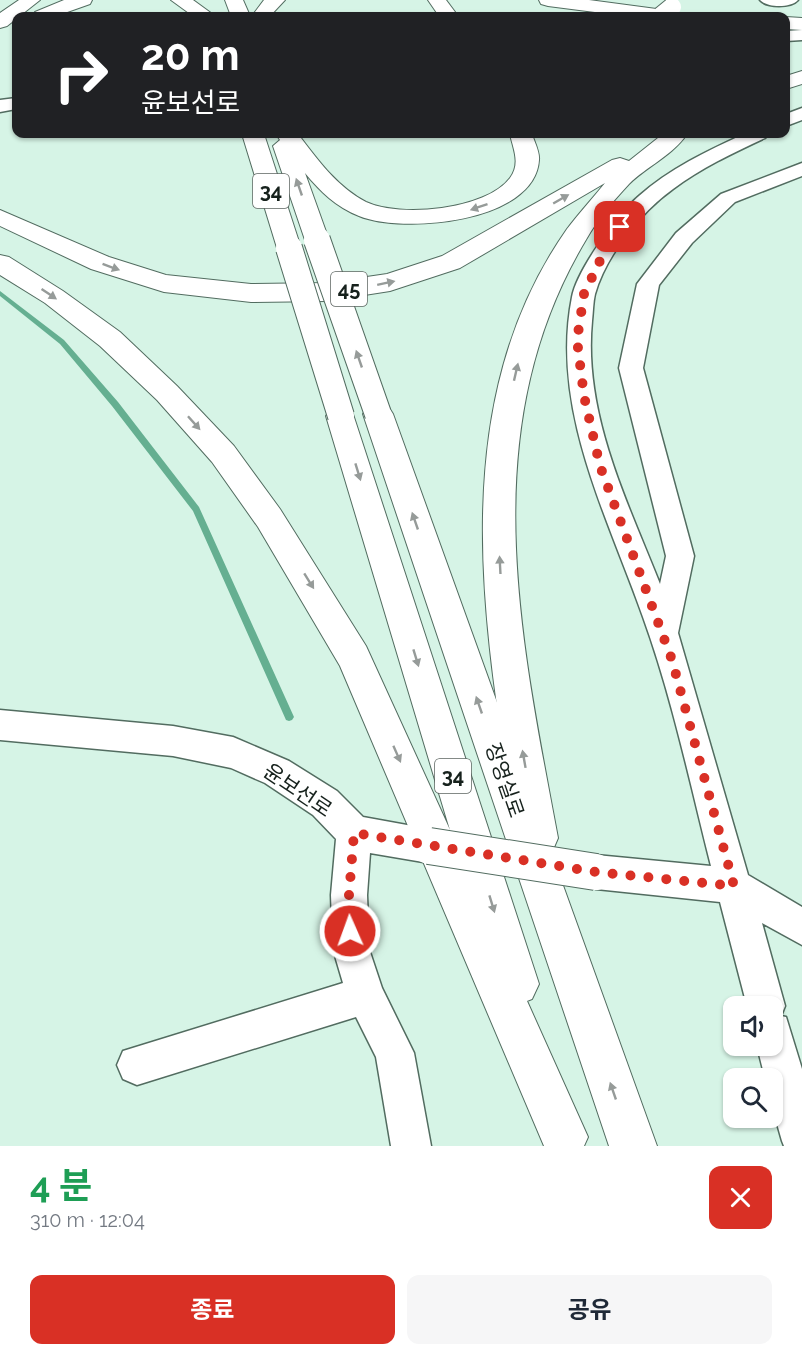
<!DOCTYPE html>
<html lang="ko">
<head>
<meta charset="utf-8">
<style>
  :root { --surface:#fff; --page:#f6f6f7; --text:#1f2937; --muted:#747a83; --accent:#d93025 }
  body { margin:0; font-family:Raleway,"Noto Sans KR",sans-serif; background:var(--page); color:var(--text); height:100vh; display:flex; flex-direction:column; font-size:22px; white-space:nowrap }
  * { box-sizing:border-box; margin:0 }
  p { font-size:20px; color:var(--muted) }
  .icon { flex:none; width:33px; height:33px; fill:none; stroke:currentColor; stroke-width:2; stroke-linecap:round; stroke-linejoin:round }
  .map { position:relative; height:1146px; overflow:hidden }
  .details { display:flex; flex-direction:column; background:var(--surface); flex:1 }
  .details>* { flex:none }
  .top-card { position:absolute; left:12px; top:12px; width:778px; height:126px; border-radius:12px; box-shadow:0 2px 4px #0004; background:#202124; color:#fff; overflow:hidden }
  .buttons { position:absolute; left:723px; top:996px; display:grid; gap:12px }
  .buttons a { display:grid; place-items:center; width:60px; height:60px; border-radius:12px; background:var(--surface); box-shadow:0 2px 4px #0004; font-size:30px }
  .pin { position:absolute; display:grid; place-items:center; width:51px; height:51px; color:#fff; margin:-26px; border-radius:12px; box-shadow:0 3px 9px #0006 }
  .me { position:absolute; width:66px; margin:-33px; rotate:358deg; stroke-linejoin:round; filter:drop-shadow(0 0 4px #0008) }
  .turn { display:flex; align-items:center; gap:21px; height:126px; padding:0 30px; font-size:27px }
  .turn .icon { width:78px; height:78px; stroke-width:2.5 }
  .turn b { display:block; font-size:42px; line-height:51px }
  .round { display:grid; place-items:center; flex:none; width:63px; height:63px; border-radius:12px; background:var(--page) }
  .headline { display:flex; align-items:center; justify-content:space-between; height:102px; padding:0 30px }
  h1 { font-size:36px; font-weight:700; line-height:45px; color:#1e9e55 }
  .primary-button { display:flex; gap:12px; margin-top:auto; padding:12px 30px }
  .primary-button a { flex:1; height:69px; border-radius:12px; background:var(--accent); color:#fff; font-size:24px; font-weight:700; line-height:69px; text-align:center }
  .primary-button a+a { background:var(--page); color:var(--text) }
  .map>svg:first-child { display:block }
  .lines { fill:none; stroke-linecap:round; stroke-linejoin:round }
  .stream { fill:#65af91; fill-rule:evenodd }
  .minor-casing { stroke:#526c60; stroke-width:3 }
  .major-casing { stroke:#526c60; stroke-width:2 }
  .highway-casing { stroke:#526c60; stroke-width:2 }
  .minor { fill:#fff; fill-rule:evenodd }
  .major { fill:#fff; fill-rule:evenodd }
  .highway { fill:#fff; fill-rule:evenodd }
  .minor-bridge-far1-casing { stroke:#526c60; stroke-width:20; stroke-linecap:butt }
  .minor-bridge-casing { stroke:#526c60; stroke-width:38; stroke-linecap:butt }
  .highway-bridge-casing { stroke:#526c60; stroke-width:28; stroke-linecap:butt }
  .minor-bridge-far1 { stroke:#fff; stroke-width:18 }
  .minor-bridge { stroke:#fff; stroke-width:36 }
  .highway-bridge { stroke:#fff; stroke-width:26 }
  .oneway { fill:#969b99 }
  .route { stroke:#d93025; stroke-width:10; stroke-dasharray:0 18 }
  .labels { text-anchor:middle; dominant-baseline:central; stroke-width:4.5; stroke-linejoin:round; paint-order:stroke }
  .shield { fill:#fff; stroke:#5c6460; stroke-width:1.5 }
  .shield-label { font-size:20px; font-weight:bold; fill:#16211c }
  .street-label { font-size:21px; fill:#16211c; stroke:#fff }
</style>
</head>
<body>
<div class="map">
<svg width="802" height="1146" viewBox="0 0 802 1146">
  <rect width="100%" height="100%" fill="#d6f4e6"/>
  <g class="lines">
    <path class="stream" d="M0,291l64,49 54,62 81,105 95,210 -2,3 -3,1 -3,-1 -93,-209 -81,-105 -52,-62 -60,-48z"/>
    <defs>
      <path id="minor" d="M760,0h38c-7,8 -31,8 -38,0z
        M802,30v10l-16,1v-10z
        M16,98v11l-16,3v-12z
        M802,108v12l-16,6v-12z
        M744,134h24l-3,4c-32,15 -64,30 -92,51 -32,23 -67,66 -78,105 -2,8 -2,18 -3,27 -9,92 35,180 68,263l6,-28 -47,-188 18,-84 39,-51 45,-39 81,-31v13l-67,26 -43,41 -33,42 -16,83 51,188 -16,77 70,242 54,32v38l-40,-22 23,83 -4,10 5,1 16,52v77h-18l-2,-5 -10,-35v-28h-7l-8,-32h15v-40h-25l-27,-104 -124,-13 -12,-5 -5,-12 5,-12 12,-5 115,11c-21,-83 -39,-169 -68,-249 -36,-102 -93,-209 -71,-320 5,-27 45,-82 67,-101 30,-27 68,-45 105,-62z
        M0,710l173,16 60,11 56,24 48,30 26,26 66,12 12,5 5,12 -5,12 -12,5 -59,-10 -3,42 2,54 13,39 32,65 17,93h-40l-15,-89 -20,-40 -219,68 -14,-6 -6,-14 6,-14 220,-68 -10,-34 -2,-54 5,-56 -23,-24 -48,-32 -34,-15 -58,-12 -173,-16z"/>
      <path id="major" d="M19,0h21l-33,26 -7,2v-15z
        M264,0h21l-15,16h-18z
        M428,0h18l12,16h-19z
        M802,71v13l-16,5v-13z
        M663,134h24c-14,21 -41,33 -58,50 -15,16 -32,36 -42,54 -114,189 -67,397 -29,600l-6,14 -14,6 -14,-6 -6,-14c-33,-201 -77,-429 49,-609 12,-16 26,-31 38,-46l-145,85 -70,23 -64,10 -75,1 -87,-10 -73,-23 -91,-43v-16l109,47 57,18 85,9 75,-1 61,-9 55,-18 170,-96 8,-2 9,3z"/>
      <path id="highway" d="M64,0h28l-2,4 -34,12h-24l3,-4z
        M171,0h22l22,16h-22z
        M225,0h18l7,16h-19z
        M539,0h50l75,10 7,2 3,4h-48l-78,-10 -7,-2z
        M786,17l16,1v12l-16,-1z
        M242,134h22l37,114 -3,6 -9,2 -9,-2 -3,-6z
        M276,134h22c19,25 39,53 68,68 34,16 120,8 144,-24 11,-15 3,-29 0,-44h22c2,7 8,18 7,26 -4,63 -137,74 -180,56 -23,-9 -39,-25 -54,-43l24,67 -3,6 -9,2 -9,-2 -3,-6 -32,-94 7,-6z
        M0,255l9,2 54,34 57,41 57,54 57,60 46,63 86,137 84,184 -124,-414 5,-8 10,-3 10,3 188,576 -7,15 -5,2 61,136 -4,9h-40l-204,-480 -82,-139 -46,-65 -55,-62 -57,-54 -55,-43 -45,-28z
        M378,403l10,3 5,8 264,732h-48l-246,-732 5,-8z"/>
    </defs>
    <use href="#minor" class="minor-casing"/>
    <use href="#major" class="major-casing"/>
    <use href="#highway" class="highway-casing"/>
    <use href="#minor" class="minor"/>
    <use href="#major" class="major"/>
    <use href="#highway" class="highway"/>
    <defs>
      <path id="minor-bridge-far1" d="M661,16l11,-9"/>
      <path id="minor-bridge" d="M429,846l167,26"/>
      <path id="highway-bridge" d="M317,240l61,174
        M289,248l52,168"/>
    </defs>
    <use href="#minor-bridge-far1" class="minor-bridge-far1-casing"/>
    <use href="#minor-bridge" class="minor-bridge-casing"/>
    <use href="#highway-bridge" class="highway-bridge-casing"/>
    <use href="#minor-bridge-far1" class="minor-bridge-far1"/>
    <use href="#minor-bridge" class="minor-bridge"/>
    <use href="#highway-bridge" class="highway-bridge"/>
  </g>
  <defs><path id="oneway-solid" d="M-6-.8H1V-3.2L6.5 0L1 3.2V.8H-6Z" transform="scale(1.5)"/></defs>
  <g class="oneway">
    <use href="#oneway-solid" transform="translate(299 187) rotate(-109)"/>
    <use href="#oneway-solid" transform="translate(561 199) rotate(-30)"/>
    <use href="#oneway-solid" transform="translate(479 207) rotate(161)"/>
    <use href="#oneway-solid" transform="translate(111 267) rotate(20)"/>
    <use href="#oneway-solid" transform="translate(386 283) rotate(-12)"/>
    <use href="#oneway-solid" transform="translate(49 294) rotate(34)"/>
    <use href="#oneway-solid" transform="translate(359 359) rotate(-109)"/>
    <use href="#oneway-solid" transform="translate(516 372) rotate(-77)"/>
    <use href="#oneway-solid" transform="translate(194 423) rotate(48)"/>
    <use href="#oneway-solid" transform="translate(358 472) rotate(73)"/>
    <use href="#oneway-solid" transform="translate(415 521) rotate(-109)"/>
    <use href="#oneway-solid" transform="translate(500 565) rotate(-93)"/>
    <use href="#oneway-solid" transform="translate(309 581) rotate(58)"/>
    <use href="#oneway-solid" transform="translate(416 658) rotate(73)"/>
    <use href="#oneway-solid" transform="translate(479 705) rotate(-109)"/>
    <use href="#oneway-solid" transform="translate(397 754) rotate(66)"/>
    <use href="#oneway-solid" transform="translate(524 759) rotate(-100)"/>
    <use href="#oneway-solid" transform="translate(492 904) rotate(73)"/>
    <use href="#oneway-solid" transform="translate(613 1091) rotate(-109)"/>
  </g>
  <g class="lines">
    <path class="route" d="M350,931l-1,-36 5,-62 242,39 138,14 -62,-226 -72,-194 -16,-70 -7,-56 7,-46 24,-50 12,-17"/>
  </g>
  <g class="labels">
    <g class="shield">
      <rect x="253" y="174" width="36" height="34" rx="4.5"/>
      <rect x="331" y="272" width="36" height="34" rx="4.5"/>
      <rect x="435" y="759" width="36" height="34" rx="4.5"/>
    </g>
    <g class="shield-label">
      <text x="271" y="191">34</text>
      <text x="349" y="289">45</text>
      <text x="453" y="776">34</text>
    </g>
    <g class="street-label">
      <text transform="translate(505 780) rotate(71)">장영실로</text>
      <text transform="translate(298 790) rotate(34)">윤보선로</text>
    </g>
  </g>
</svg>
<div class="buttons">
<a><svg class="icon" aria-label="sound" viewBox="0 0 24 24"><path d="M4 9h4l5-4v14l-5-4H4zM17 9q2 3 0 6"/></svg></a>
<a><svg class="icon" aria-label="search" viewBox="0 0 24 24"><circle cx="10" cy="10" r="6"/><path d="M15 15l6 6"/></svg></a>
</div>
<div class="pin" style="left:620px;top:227px;background:#d93025"><svg class="icon" aria-label="arrive" viewBox="0 0 24 24"><path d="M6 21V4h12l-3 4 3 4H6"/></svg></div>
<svg class="me" style="left:350px;top:931px" viewBox="-20 -20 40 40"><circle r="17" fill="#d93025" stroke="#fff" stroke-width="3"/><path d="M0-11L8 9 0 5-8 9z" fill="#fff"/></svg>
<div class="top-card">
<div class="turn"><svg class="icon" aria-label="right" viewBox="0 0 24 24"><path d="M7 20v-9h11M14 6l5 5-5 5"/></svg><div><b>20 m</b>윤보선로</div></div>
</div>
</div>
<section class="details">
<div class="headline"><div><h1>4 분</h1><p>310 m · 12:04</p></div><a class="round" style="background:#d93025;color:#fff"><svg class="icon" aria-label="close" viewBox="0 0 24 24"><path d="M6 6l12 12M18 6L6 18"/></svg></a></div>
<div class="primary-button"><a>종료</a><a>공유</a></div>
</section>
</body>
</html>
